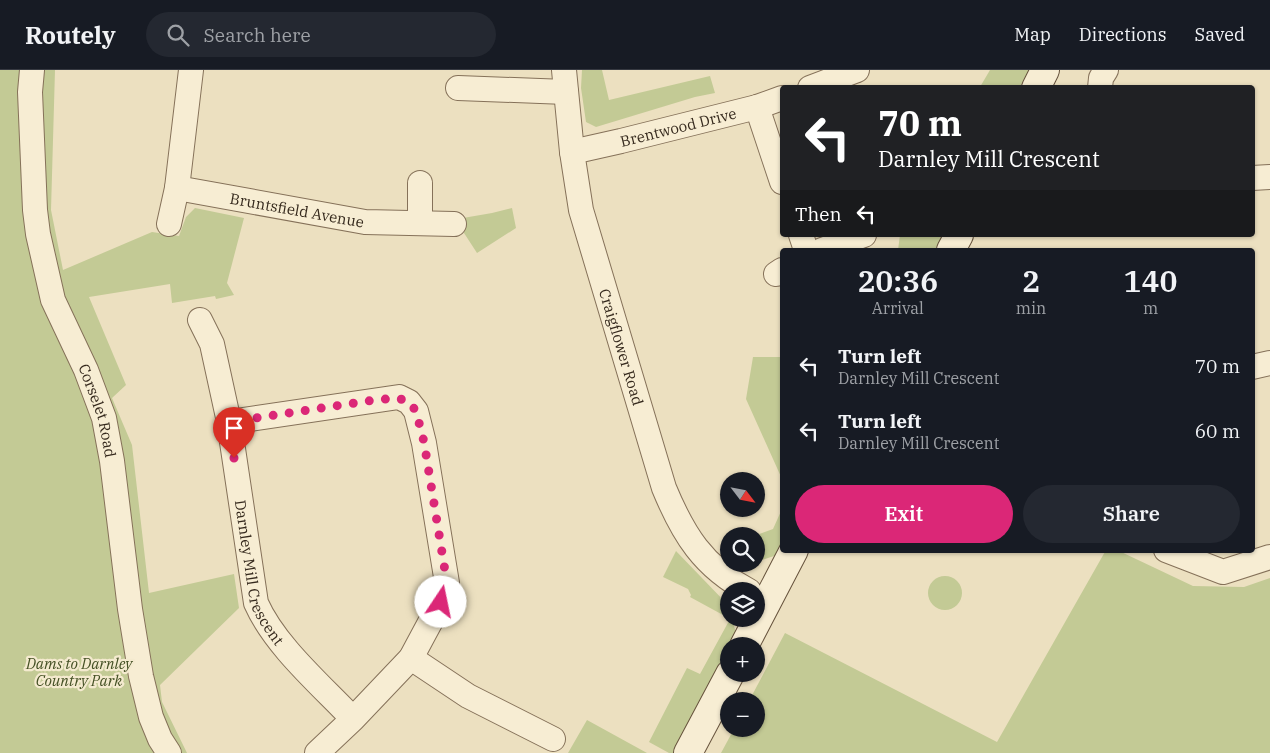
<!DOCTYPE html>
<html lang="en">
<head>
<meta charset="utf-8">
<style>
  :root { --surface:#171b24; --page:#242831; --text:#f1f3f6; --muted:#9ea1a6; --line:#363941; --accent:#db2777 }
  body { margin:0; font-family:"IBM Plex Serif",serif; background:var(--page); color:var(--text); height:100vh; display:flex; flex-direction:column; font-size:19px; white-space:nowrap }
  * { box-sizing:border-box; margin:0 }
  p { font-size:16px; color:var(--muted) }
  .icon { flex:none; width:28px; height:28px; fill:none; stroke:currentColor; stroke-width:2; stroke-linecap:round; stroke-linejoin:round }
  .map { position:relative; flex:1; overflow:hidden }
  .side { position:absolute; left:780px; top:178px; width:475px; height:305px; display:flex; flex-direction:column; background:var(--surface); border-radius:5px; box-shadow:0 1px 4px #0004 }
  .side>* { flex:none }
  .banner { position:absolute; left:780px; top:15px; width:475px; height:152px; border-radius:5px; box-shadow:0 1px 4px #0004; background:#202124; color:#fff; overflow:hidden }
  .needle { width:32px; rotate:122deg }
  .tools { position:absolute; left:720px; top:402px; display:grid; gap:10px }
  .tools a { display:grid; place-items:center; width:45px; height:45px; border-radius:50%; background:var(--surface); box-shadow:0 1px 4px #0004; font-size:25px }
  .pin { position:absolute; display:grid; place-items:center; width:42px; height:42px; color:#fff; margin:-51px -21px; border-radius:50% 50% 50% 0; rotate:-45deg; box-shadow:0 0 5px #0007 }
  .pin .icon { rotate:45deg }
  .me { position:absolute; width:55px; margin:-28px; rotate:11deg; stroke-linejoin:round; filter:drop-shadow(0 0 4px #0008) }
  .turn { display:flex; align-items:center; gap:18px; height:105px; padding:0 15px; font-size:22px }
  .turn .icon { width:65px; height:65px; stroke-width:2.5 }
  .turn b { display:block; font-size:35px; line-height:42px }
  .then { display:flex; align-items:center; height:48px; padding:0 15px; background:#0003; gap:10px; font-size:19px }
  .eta { display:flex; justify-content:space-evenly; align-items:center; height:85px; text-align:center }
  .eta b { font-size:30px; font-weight:600; line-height:35px }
  .action { display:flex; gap:10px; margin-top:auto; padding:10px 15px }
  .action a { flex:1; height:58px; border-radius:30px; background:var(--accent); color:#fff; font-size:20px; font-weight:600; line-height:58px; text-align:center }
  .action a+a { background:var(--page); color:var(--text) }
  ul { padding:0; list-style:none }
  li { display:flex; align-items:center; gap:15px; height:65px; padding:0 15px }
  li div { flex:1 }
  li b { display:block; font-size:19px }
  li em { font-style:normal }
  header { display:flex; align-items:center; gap:30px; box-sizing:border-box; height:70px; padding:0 25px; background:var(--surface); border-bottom:1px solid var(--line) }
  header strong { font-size:24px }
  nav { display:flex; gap:28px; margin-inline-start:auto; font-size:18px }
  .search { width:350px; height:45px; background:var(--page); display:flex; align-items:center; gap:12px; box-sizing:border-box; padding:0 18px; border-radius:28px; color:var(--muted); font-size:19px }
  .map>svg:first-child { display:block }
  .green { fill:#c3ca95 }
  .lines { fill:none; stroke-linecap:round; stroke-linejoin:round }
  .street-casing { stroke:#857159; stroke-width:26 }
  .secondary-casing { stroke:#66523c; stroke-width:30 }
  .street { stroke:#f7edd3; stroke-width:24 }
  .secondary { stroke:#f7edd3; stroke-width:28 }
  .route { stroke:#db2777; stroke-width:9; stroke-dasharray:0 16.2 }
  .labels { text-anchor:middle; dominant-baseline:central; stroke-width:4.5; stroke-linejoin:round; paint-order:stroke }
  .street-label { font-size:15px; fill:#35291d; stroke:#f4eacf }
  .park-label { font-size:15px; font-style:italic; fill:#445024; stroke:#f4eacf }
</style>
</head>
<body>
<header>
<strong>Routely</strong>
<div class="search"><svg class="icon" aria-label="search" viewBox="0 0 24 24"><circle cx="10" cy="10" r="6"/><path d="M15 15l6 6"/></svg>Search here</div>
<nav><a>Map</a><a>Directions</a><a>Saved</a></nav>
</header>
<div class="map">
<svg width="1270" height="683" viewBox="0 0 1270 683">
  <rect width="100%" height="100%" fill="#ece0c0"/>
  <path class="green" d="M0,0h55l-4,140 12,60 89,-38 27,4 7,-19 9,-9 49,10 -17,65 7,12 -18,4 -1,-3 -43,7 -2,-19 -81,13 37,88 -14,13 20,47 17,148 85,-19 5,34 -79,77 2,17 25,51h-187z
    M582,0h20l7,30 101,-24 5,17 -20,4 -99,30 -10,-5 -5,-34z
    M990,0h39l-9,17h-40z
    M512,138l4,20 -39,25 -13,-20 -1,-15 29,-5z
    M900,165h44l-8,15h-38z
    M753,287h29v122l-36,-80z
    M782,439v36l-5,10 -21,7v-26h-2l19,-7z
    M1106,480h11l76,36 51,1 26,-9v175h-549l13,-24h22v-28h-7l36,-68 212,109z
    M676,481l52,54 -5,10 -33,-18 1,-2 -3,-6 -25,-12z
    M928 523a17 17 0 1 1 34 0a17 17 0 1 1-34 0Z
    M730,549h2l4,14 -62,120h-5l-20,-11 38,-74 13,6z
    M587,650l60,33h-79z"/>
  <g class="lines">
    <defs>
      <g id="street">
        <path id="s1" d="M32,0l-2,22 5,118 3,24 15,66 33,70 18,48 8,43 18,148 11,67 10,41 9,22 9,14"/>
        <path id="s2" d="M564,0l8,82 9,58 83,278c19,46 39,79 85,103"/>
        <path d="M458,18l108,4"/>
        <path d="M810,18l47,-18"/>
        <path d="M1100,18l1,-10 5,-8"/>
        <path d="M757,37l25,75"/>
        <path id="s3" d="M572,82l49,-11 136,-34 25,-9"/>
        <path d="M1252,108l18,-1"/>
        <path id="s4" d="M177,118l188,34 89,2"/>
        <path d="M420,153v-40"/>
        <path d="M169,154l8,-36 14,-118"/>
        <path d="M801,165l5,15"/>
        <path d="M822,180l42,-15"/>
        <path d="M776,204l6,-4"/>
        <path d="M200,250l12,24 17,78"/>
        <path d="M1252,297l18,-4"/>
        <path d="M1166,480l57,22 47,-15"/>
        <path d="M411,588l57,38 85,43"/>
        <path id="s5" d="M317,683l36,-34 58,-61 30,-56 6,-19 -23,-140 -8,-32 -7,-9 -10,-5 -170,25 27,181c19,43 65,82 97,116"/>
      </g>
      <path id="secondary" d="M1036,18l9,-18
        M951,180l8,-15
        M744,576l50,-96
        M688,683l42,-79"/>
    </defs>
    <use href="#street" class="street-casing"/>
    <use href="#secondary" class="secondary-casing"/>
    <use href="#street" class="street"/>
    <use href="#secondary" class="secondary"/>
  </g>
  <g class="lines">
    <path class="route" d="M234,388l-5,-36 146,-22 23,-2 11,4 7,9 8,31 23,141 -6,19"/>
  </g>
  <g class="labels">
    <g class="street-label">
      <text stroke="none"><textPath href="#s3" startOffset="109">Brentwood Drive</textPath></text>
      <text stroke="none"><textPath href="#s4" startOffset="122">Bruntsfield Avenue</textPath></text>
      <text stroke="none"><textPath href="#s2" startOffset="284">Craigflower Road</textPath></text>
      <text stroke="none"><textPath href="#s1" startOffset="352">Corselet Road</textPath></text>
      <text stroke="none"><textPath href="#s5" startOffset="741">Darnley Mill Crescent</textPath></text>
    </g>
    <g class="park-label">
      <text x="79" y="593">Dams to Darnley<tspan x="79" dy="17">Country Park</tspan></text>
    </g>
  </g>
</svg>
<div class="tools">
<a><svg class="needle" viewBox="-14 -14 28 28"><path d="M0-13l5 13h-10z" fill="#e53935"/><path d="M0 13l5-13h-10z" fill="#9ea1a6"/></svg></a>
<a><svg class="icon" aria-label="search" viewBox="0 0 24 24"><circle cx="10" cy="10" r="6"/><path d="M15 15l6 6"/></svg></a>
<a><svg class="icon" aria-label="layers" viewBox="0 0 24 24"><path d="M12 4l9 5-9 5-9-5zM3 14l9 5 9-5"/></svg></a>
<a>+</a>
<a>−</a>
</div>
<div class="pin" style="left:234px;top:388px;background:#d93025"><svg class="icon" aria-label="arrive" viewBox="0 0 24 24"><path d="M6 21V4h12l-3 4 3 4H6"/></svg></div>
<svg class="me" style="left:441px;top:532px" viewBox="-20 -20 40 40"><circle r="19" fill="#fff"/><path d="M0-13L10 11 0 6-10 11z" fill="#db2777"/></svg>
<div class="banner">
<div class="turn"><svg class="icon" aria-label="left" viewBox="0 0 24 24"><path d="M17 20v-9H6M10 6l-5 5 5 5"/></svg><div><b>70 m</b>Darnley Mill Crescent</div></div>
<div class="then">Then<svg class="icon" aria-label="left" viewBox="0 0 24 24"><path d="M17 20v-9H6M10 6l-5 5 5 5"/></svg></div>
</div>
<section class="side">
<div class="eta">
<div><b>20:36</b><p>Arrival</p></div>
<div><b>2</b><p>min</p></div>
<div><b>140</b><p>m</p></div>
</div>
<ul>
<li><svg class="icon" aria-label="left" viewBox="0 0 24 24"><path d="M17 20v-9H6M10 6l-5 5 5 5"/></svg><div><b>Turn left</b><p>Darnley Mill Crescent</p></div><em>70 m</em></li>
<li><svg class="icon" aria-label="left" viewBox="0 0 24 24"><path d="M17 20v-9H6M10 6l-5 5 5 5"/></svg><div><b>Turn left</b><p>Darnley Mill Crescent</p></div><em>60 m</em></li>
</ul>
<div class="action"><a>Exit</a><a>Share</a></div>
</section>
</div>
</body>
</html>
